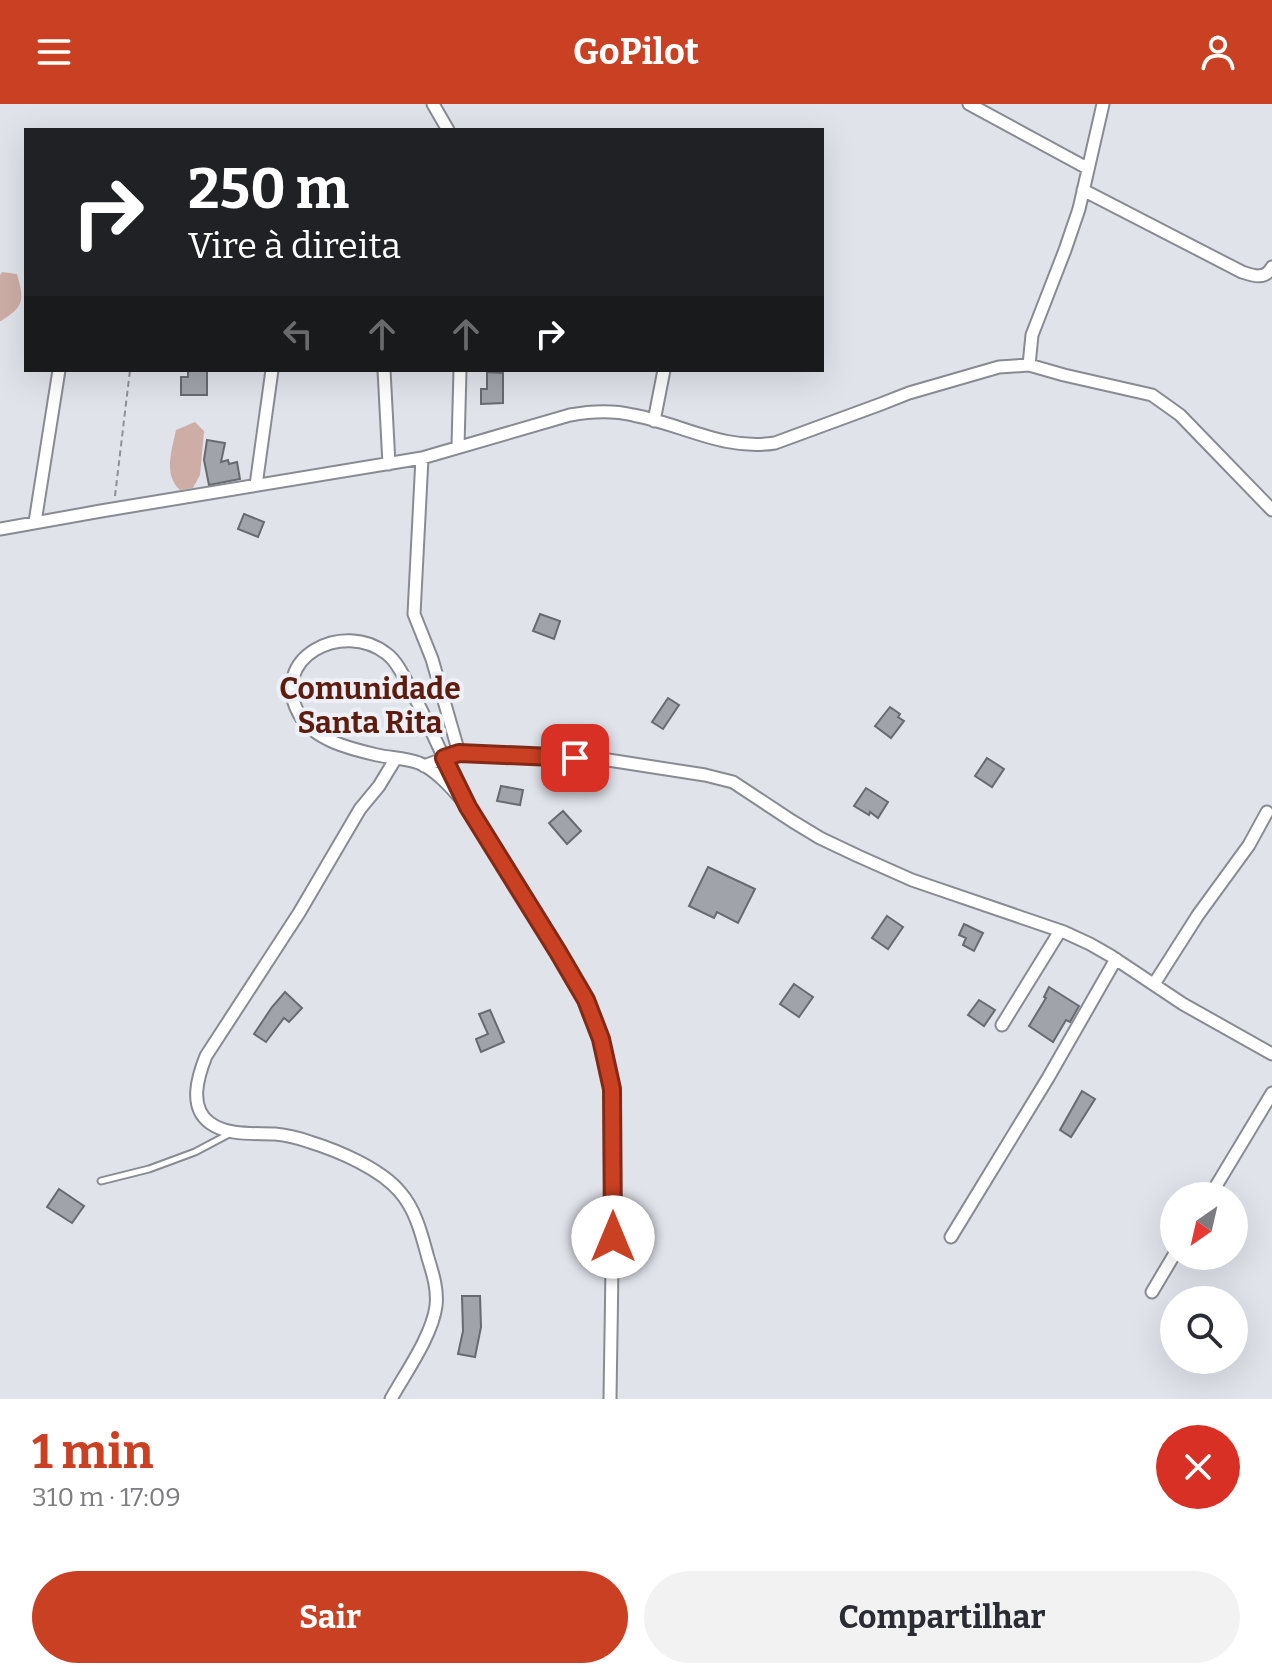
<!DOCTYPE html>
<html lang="pt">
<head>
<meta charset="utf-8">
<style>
  :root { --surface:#fff; --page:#f2f2f3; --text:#2b2b33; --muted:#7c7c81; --accent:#ca4023 }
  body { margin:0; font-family:Bitter,serif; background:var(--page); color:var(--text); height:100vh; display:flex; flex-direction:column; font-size:30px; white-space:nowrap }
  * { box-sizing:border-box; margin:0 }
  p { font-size:26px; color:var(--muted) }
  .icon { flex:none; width:44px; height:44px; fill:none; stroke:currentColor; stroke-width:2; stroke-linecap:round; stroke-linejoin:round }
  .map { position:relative; height:1295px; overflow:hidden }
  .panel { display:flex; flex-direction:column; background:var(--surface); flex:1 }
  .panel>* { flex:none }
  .hud { position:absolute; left:24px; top:24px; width:800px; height:244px; border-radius:0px; box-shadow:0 8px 32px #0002; background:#202124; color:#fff; overflow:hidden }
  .needle { width:52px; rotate:214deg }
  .controls { position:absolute; left:1160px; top:1078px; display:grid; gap:16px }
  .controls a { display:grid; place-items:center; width:88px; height:88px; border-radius:50%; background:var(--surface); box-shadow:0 8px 32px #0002; font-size:40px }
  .pin { position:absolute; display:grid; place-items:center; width:68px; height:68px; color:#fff; margin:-34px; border-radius:16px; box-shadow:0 4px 12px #0006 }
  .me { position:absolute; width:88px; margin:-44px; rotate:0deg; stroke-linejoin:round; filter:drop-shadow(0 0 6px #0008) }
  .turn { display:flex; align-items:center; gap:28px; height:168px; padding:0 32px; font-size:36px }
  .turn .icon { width:104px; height:104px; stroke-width:2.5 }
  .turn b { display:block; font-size:56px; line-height:68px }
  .lanes { display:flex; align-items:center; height:76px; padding:0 32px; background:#0003; justify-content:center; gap:40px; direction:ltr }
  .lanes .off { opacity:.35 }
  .round { display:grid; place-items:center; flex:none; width:84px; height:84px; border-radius:42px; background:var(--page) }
  .head { display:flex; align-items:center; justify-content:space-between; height:136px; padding:0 32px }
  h1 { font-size:48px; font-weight:700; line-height:60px; color:var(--accent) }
  .cta { display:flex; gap:16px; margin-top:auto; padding:16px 32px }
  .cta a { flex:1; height:92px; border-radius:48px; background:var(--accent); color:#fff; font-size:32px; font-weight:700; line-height:92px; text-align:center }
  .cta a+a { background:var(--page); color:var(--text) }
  header { display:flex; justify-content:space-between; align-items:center; height:104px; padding:0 32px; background:var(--accent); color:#fff; font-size:36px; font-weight:700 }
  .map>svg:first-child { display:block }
  .green { fill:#cdada6 }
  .building { fill:#a0a4aa; stroke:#676a6f; stroke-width:2 }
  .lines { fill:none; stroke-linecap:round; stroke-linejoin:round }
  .lane-casing { stroke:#888b91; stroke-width:9 }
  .street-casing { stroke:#888b91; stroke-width:15 }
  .path { stroke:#8f9195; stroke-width:2; stroke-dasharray:6 4; stroke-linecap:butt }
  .lane { stroke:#fff; stroke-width:5 }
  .street { stroke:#fff; stroke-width:11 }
  .route-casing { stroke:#832a17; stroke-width:20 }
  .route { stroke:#ca4023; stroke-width:14 }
  .labels { text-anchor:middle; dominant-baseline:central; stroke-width:8; stroke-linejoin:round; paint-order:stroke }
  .quarter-label { font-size:30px; font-weight:bold; fill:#5e1c0e; stroke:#edf1f7 }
</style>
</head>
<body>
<header><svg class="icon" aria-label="menu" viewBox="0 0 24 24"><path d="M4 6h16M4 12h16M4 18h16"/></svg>GoPilot<svg class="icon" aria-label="person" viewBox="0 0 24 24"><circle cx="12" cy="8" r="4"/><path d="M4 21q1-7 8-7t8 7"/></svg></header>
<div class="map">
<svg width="1272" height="1295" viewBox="0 0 1272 1295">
  <rect width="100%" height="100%" fill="#e0e3ea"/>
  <path class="green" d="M2,168l15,2c7,26 8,32 -16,47h-1v-46z
    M195,318l9,9 -4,44 -7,13 -13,2c-17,-16 -8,-40 -4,-60z"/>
  <path class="building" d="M188,266h19v25h-26v-18h7z
    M487,268l16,1v30l-22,1v-15h6z
    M207,336l18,3 -4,19 7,-2 1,4 8,-2 3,17 -31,6 -5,-25z
    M244,410l20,8 -6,15 -20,-8z
    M540,510l20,7 -6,18 -21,-8z
    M668,594l11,7 -16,24 -11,-7z
    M890,603l10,7 -2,3 6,4 -13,17 -16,-12z
    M987,654l17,11 -12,18 -17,-11z
    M501,682l22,4 -3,15 -23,-4z
    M866,684l22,14 -10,16 -8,-6 -1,3 -15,-9z
    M563,707l18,20 -14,13 -18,-21z
    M708,763l47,22 -17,34 -21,-11 -3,6 -25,-12z
    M887,812l16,11 -15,22 -16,-11z
    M964,820l19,9 -9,18 -11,-6 3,-7 -7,-3z
    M794,880l19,13 -14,20 -19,-13z
    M1049,883l30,19 -9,16 -4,-2 -13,22 -24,-16 17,-28 -2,-1z
    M285,888l17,16 -13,14 -5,-4 -18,24 -12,-8 18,-27z
    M979,896l16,10 -11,16 -16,-11z
    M490,906l14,32 -23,10 -5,-13 12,-5 -9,-20z
    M1082,987l13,8 -24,38 -11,-7z
    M59,1085l25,17 -12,17 -25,-16z
    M462,1192h18l1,31 -6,30 -17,-3 5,-23z"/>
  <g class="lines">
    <defs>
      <path id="lane" d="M101,1077l48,-12 46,-17 34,-18"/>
      <path id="street" d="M433,0l15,26
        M969,0l118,64
        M1083,86l159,82c12,4 23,8 30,-5
        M1029,261l35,10 88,20 28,20 92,95
        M384,266l5,94
        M654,317l10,-51
        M458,342l2,-76
        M422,354l-8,156 18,45 27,94
        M256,381l16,-115
        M35,418l24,-152
        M0,425l101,-18 321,-53 148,-43c22,-4 42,-5 63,0 49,9 90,36 142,28l106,-39 28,-11 90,-26 30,-2 3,-30 33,-85 14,-41 24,-105
        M424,662l35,-13 143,6 103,16 28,7 59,39 28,17 38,18 54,24 152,52 26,12 21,12 72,48 89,50
        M468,703c-14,-16 -30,-36 -49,-44 -13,-5 -28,-5 -42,-8 -26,-6 -64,-15 -78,-41 -31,-56 44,-95 88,-60 11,8 19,27 26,40 20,37 35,77 56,114 17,31 37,62 56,92 34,53 70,105 83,167 8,35 4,73 4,109 1,74 -1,148 -2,223
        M1154,880l44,-69 51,-70 18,-33
        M1002,921l58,-94
        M1210,1092l62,-103
        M951,1133l97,-159 68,-119
        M1152,1188l22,-37
        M391,1295c15,-27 41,-63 45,-93 2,-16 -3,-32 -8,-48 -6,-22 -12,-48 -28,-66 -19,-23 -61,-41 -90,-50 -11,-4 -24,-7 -35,-8 -21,-1 -47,2 -65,-11 -22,-16 -12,-47 -4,-67l93,-143 61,-104 19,-23 17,-28"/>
    </defs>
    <use href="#lane" class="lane-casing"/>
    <use href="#street" class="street-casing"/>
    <path class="path" d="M115,392l15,-126"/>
    <use href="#lane" class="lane"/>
    <use href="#street" class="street"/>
  </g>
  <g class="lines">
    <defs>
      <path id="route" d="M575,654l-116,-5 -15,5 24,49 90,145 28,48 15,39 11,50 1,148"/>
    </defs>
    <use href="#route" class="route-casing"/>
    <use href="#route" class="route"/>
  </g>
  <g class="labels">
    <g class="quarter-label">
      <text x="370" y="585">Comunidade<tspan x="370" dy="34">Santa Rita</tspan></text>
    </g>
  </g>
</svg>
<div class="controls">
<a><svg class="needle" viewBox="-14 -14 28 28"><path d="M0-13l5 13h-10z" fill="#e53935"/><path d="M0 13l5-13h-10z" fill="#7c7c81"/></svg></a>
<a><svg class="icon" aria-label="search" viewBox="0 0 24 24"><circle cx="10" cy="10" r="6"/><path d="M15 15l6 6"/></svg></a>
</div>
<div class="pin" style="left:575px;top:654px;background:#d93025"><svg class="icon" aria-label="arrive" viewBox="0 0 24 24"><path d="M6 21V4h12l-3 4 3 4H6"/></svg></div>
<svg class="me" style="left:613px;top:1133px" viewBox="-20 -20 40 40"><circle r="19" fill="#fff"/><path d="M0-13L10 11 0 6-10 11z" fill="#ca4023"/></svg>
<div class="hud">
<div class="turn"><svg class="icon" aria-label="right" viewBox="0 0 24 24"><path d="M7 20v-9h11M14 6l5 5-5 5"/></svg><div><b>250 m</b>Vire à direita</div></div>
<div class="lanes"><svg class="icon off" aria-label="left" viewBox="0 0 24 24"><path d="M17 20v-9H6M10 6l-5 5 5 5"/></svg><svg class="icon off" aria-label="ahead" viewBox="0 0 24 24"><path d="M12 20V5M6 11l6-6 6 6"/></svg><svg class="icon off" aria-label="ahead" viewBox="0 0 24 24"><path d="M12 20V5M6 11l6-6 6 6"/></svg><svg class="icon" aria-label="right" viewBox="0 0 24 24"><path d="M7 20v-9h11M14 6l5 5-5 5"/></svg></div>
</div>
</div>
<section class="panel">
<div class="head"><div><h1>1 min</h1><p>310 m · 17:09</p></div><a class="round" style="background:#d93025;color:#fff"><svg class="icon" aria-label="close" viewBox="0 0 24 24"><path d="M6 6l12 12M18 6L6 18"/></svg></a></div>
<div class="cta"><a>Sair</a><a>Compartilhar</a></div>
</section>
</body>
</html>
